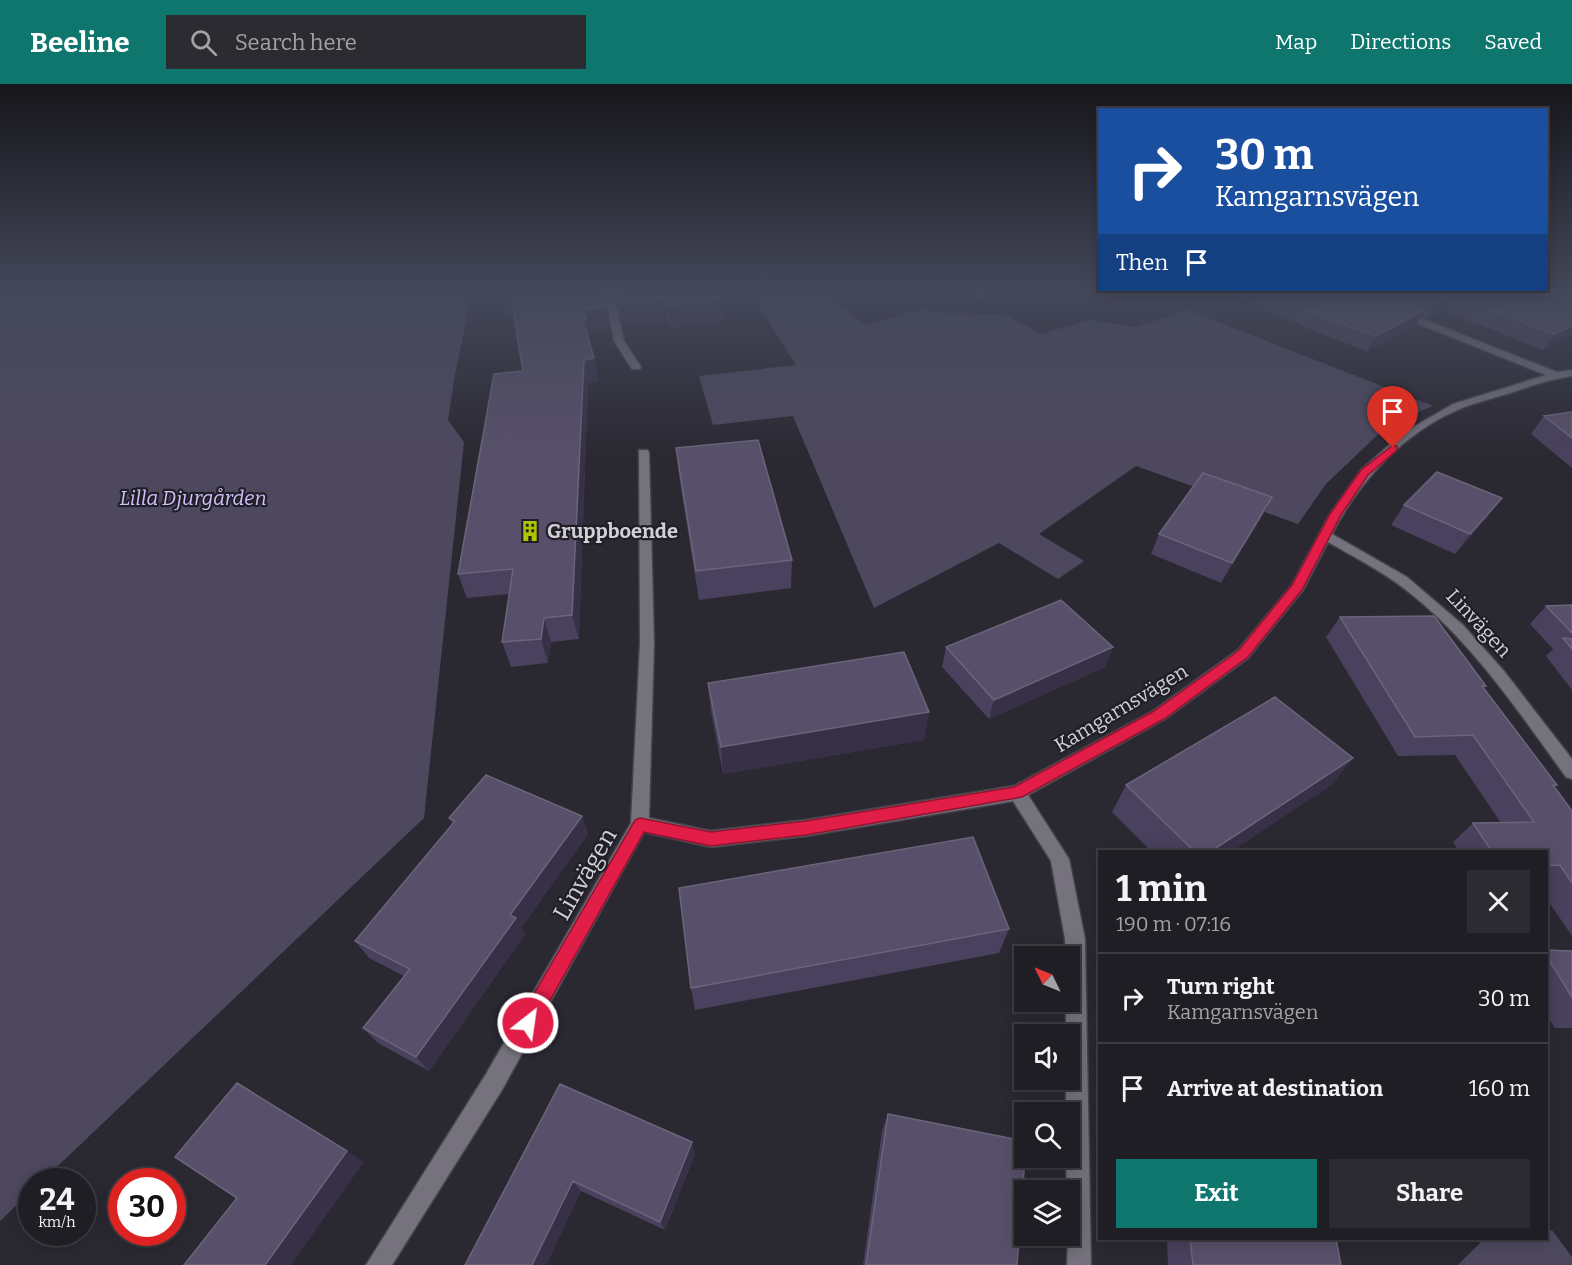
<!DOCTYPE html>
<html lang="en">
<head>
<meta charset="utf-8">
<style>
  :root { --surface:#201e25; --page:#2d2b32; --text:#f1f3f6; --muted:#a2a2a7; --line:#3d3c42; --accent:#0f766e }
  body { margin:0; font-family:Bitter,serif; background:var(--page); color:var(--text); height:100vh; display:flex; flex-direction:column; font-size:22px; white-space:nowrap }
  * { box-sizing:border-box; margin:0 }
  p { font-size:20px; color:var(--muted) }
  .icon { flex:none; width:33px; height:33px; fill:none; stroke:currentColor; stroke-width:2; stroke-linecap:round; stroke-linejoin:round }
  .map { position:relative; flex:1; overflow:hidden }
  .side { position:absolute; left:1098px; top:766px; width:450px; height:390px; display:flex; flex-direction:column; background:var(--surface); border-radius:0px; box-shadow:0 3px 15px #0003,0 0 0 2px var(--line) }
  .side>* { flex:none }
  .hud { position:absolute; left:1098px; top:24px; width:450px; height:183px; border-radius:0px; box-shadow:0 3px 15px #0003,0 0 0 2px var(--line); background:#1a4fa0; color:#fff; overflow:hidden }
  .needle { width:39px; rotate:313deg }
  .fabs { position:absolute; left:1014px; top:862px; display:grid; gap:12px }
  .fabs a { display:grid; place-items:center; width:66px; height:66px; border-radius:0px; background:var(--surface); box-shadow:0 3px 15px #0003,0 0 0 2px var(--line); font-size:30px }
  .speed { position:absolute; left:18px; top:1084px; display:flex; gap:12px; font-size:30px; font-weight:700; text-align:center }
  .speed>* { display:grid; place-content:center; width:78px; height:78px; border-radius:50%; background:var(--surface); box-shadow:0 3px 15px #0003,0 0 0 2px var(--line); line-height:1 }
  .speed small { font-size:15px; font-weight:400 }
  .speed .limit { border:9px solid #d22; background:#fff; color:#111 }
  .pin { position:absolute; display:grid; place-items:center; width:51px; height:51px; color:#fff; margin:-62px -26px; border-radius:50% 50% 50% 0; rotate:-45deg; box-shadow:0 0 6px #0007 }
  .pin .icon { rotate:45deg }
  .me { position:absolute; width:66px; margin:-33px; rotate:30deg; stroke-linejoin:round; filter:drop-shadow(0 0 4px #0008) }
  .turn { display:flex; align-items:center; gap:21px; height:126px; padding:0 18px; font-size:27px }
  .turn .icon { width:78px; height:78px; stroke-width:2.5 }
  .turn b { display:block; font-size:42px; line-height:51px }
  .then { display:flex; align-items:center; height:57px; padding:0 18px; background:#0003; gap:12px; font-size:22px }
  .round { display:grid; place-items:center; flex:none; width:63px; height:63px; border-radius:0px; background:var(--page) }
  .head { display:flex; align-items:center; justify-content:space-between; height:102px; padding:0 18px }
  h1 { font-size:36px; font-weight:700; line-height:45px }
  .action { display:flex; gap:12px; margin-top:auto; padding:12px 18px }
  .action a { flex:1; height:69px; border-radius:0px; background:var(--accent); color:#fff; font-size:24px; font-weight:700; line-height:69px; text-align:center }
  .action a+a { background:var(--page); color:var(--text) }
  ul { padding:0; list-style:none }
  li { display:flex; align-items:center; gap:18px; height:90px; padding:0 18px; border-top:2px solid var(--line) }
  li div { flex:1 }
  li b { display:block; font-size:22px }
  li em { font-style:normal }
  header { display:flex; align-items:center; gap:36px; box-sizing:border-box; height:84px; padding:0 30px; background:var(--accent); color:#fff }
  header strong { font-size:28px }
  nav { display:flex; gap:33px; margin-inline-start:auto; font-size:21px }
  .search { width:420px; height:54px; background:var(--page); display:flex; align-items:center; gap:15px; box-sizing:border-box; padding:0 21px; border-radius:0px; color:var(--muted); font-size:22px }
  .map>svg:first-child { display:block }
  .green { fill:#4e485f }
  .lines { fill:none; stroke-linecap:round; stroke-linejoin:round }
  .minor-casing { stroke:#45434a; stroke-width:3 }
  .minor { fill:#75727d; fill-rule:evenodd }
  .wall { fill:#49415d }
  .shaded-wall { fill:#373046 }
  .building { fill:#58506a; stroke:#6b647b; stroke-width:1.5 }
  .route { fill:#e11d48; stroke:#92132f; stroke-width:1.5 }
  .labels { text-anchor:middle; dominant-baseline:central; stroke-width:4.5; stroke-linejoin:round; paint-order:stroke }
  .park-label { font-size:20px; font-style:italic; fill:#d0c0fb; stroke:#201e27 }
  .poi-label { font-size:20px; font-weight:bold; fill:#d2d0d6; stroke:#201e27; text-anchor:start }
  .street-label { font-size:20px; fill:#d2d0d6; stroke:#201e27 }
  .near-street-label { font-size:24px; fill:#d2d0d6; stroke:#201e27 }
</style>
</head>
<body>
<header>
<strong>Beeline</strong>
<div class="search"><svg class="icon" aria-label="search" viewBox="0 0 24 24"><circle cx="10" cy="10" r="6"/><path d="M15 15l6 6"/></svg>Search here</div>
<nav><a>Map</a><a>Directions</a><a>Saved</a></nav>
</header>
<div class="map">
<svg width="1572" height="1181" viewBox="0 0 1572 1181">
  <rect width="100%" height="100%" fill="#2a2831"/>
  <path class="green" d="M0,208h472l-17,83 -7,45 16,22 -40,376 -383,364h-9l-1,9 -31,30z
    M750,208h71l45,33 58,-17 16,5 64,1 37,20 48,-14 47,7 52,-17 245,96 -44,18 -63,60 -28,40 -162,-58 -97,68 45,27 -26,18 -59,-36 -125,65 -81,-192 -80,9 -14,-49 97,-11z
    M1552,1146l20,27v8h-114l26,-26h62l1,-8z"/>
  <g class="lines">
    <defs>
      <path id="minor" d="M605,208h8l11,49 17,26 -1,2h-8l-18,-28z
        M973,208h10l5,4 -8,2z
        M1399,228h6l152,60 15,-2v6c-21,3 -41,10 -62,17 -16,5 -33,9 -48,15 -57,23 -102,72 -130,126l75,43 56,48 41,46 68,88v20l-6,-2c-48,-66 -95,-137 -160,-187 -24,-19 -52,-33 -78,-48l-25,48 -55,68 -83,61 -137,76 41,64 16,80 6,326h-24l3,-74h-3l-1,-33h4v-45h-4v-33h4v-45h-4v-33h4v-45h-5v-18l-14,-78 -38,-60 -207,35 -95,11 -67,-15 -142,258 -110,175h-26l120,-191 145,-251 9,-180 -1,-193h8l2,2 5,191 -5,175 62,13 95,-11 208,-34 139,-75 85,-61 54,-65 38,-71 31,-44 42,-37 50,-29 93,-29 -147,-59z"/>
    </defs>
    <use href="#minor" class="minor-casing"/>
    <use href="#minor" class="minor"/>
  </g>
  <path class="wall" d="M615,208h104l5,29 -54,7 -3,-7 -44,6z
    M1227,208h345v43l-29,15 -100,-40 -16,9 -6,-3 -5,9 -49,26 -48,-18z
    M501,210l108,35 -20,3 2,10h-2l5,16 4,23 -10,2 -9,256 -28,3 -3,21 -37,4 -9,-25 7,-48 -42,4 -9,-24 65,-203 -10,-56h-7z
    M1572,328v56l-41,-34 13,-18z
    M676,364l116,112 -1,28 -92,12 -20,-124z
    M1404,421l83,13 -32,36 -64,-29z
    M1262,433l-41,66 -70,-29 8,-20z
    M1572,521v85l-26,-34 7,-7 -23,-25 16,-18z
    M1340,533l146,69 -2,2 73,97 -3,2 18,24v125l-26,-38v-46h-87l-6,-10 20,-19h28l-46,-68 -57,1 -72,-119z
    M946,563h167l-8,20 -116,52 -47,-52z
    M708,599l221,29 -5,28 -201,34 -12,-63z
    M1353,674l-22,27 -101,67h-78l-40,-40 14,-27z
    M582,732l6,18 -67,94 4,6 -96,137 -51,-28 -15,-15 41,-52 -35,-18 -14,-17 98,-117 -4,-6z
    M1009,845l-10,24 -304,57 -4,-22z
    M1546,866l26,1v77h-17l-9,-14z
    M560,1000l135,70 -30,76 -84,-39 -35,74z
    M888,1030l129,151h-154l19,-134z
    M1167,1155h169l5,26h-173z"/>
  <path class="shaded-wall" d="M895,208h11l-11,3z
    M510,209l5,21 -9,1 -5,-21z
    M1452,211l-9,15 -16,9 9,-15z
    M665,215l2,22 -44,6 -3,-22z
    M723,215l1,22 -54,7 -3,-22z
    M606,223l3,22 -20,3 2,10 -4,1 -4,-23v-10z
    M1425,226l-9,15 -49,26 9,-15z
    M1572,242v9l-29,15 11,-16z
    M594,274l4,23 -10,2 -9,256 -7,-24 12,-255z
    M1272,413l-10,20 -41,66 11,-20z
    M1502,414l-15,20 -32,36 15,-20z
    M544,534l7,24 -3,21 -7,-24z
    M1113,563l-8,20 -116,52 5,-19z
    M929,628l-5,28 -201,34 -2,-27z
    M1353,674l-22,27 -101,67h-20z
    M582,732l6,18 -67,94 4,6 -96,137 -13,-14 94,-142z
    M692,1058l3,12 -30,76 -5,-8z
    M347,1067l17,11 -73,103h-26z
    M573,1097l8,10 -35,74h-14z"/>
  <path class="building" d="M501,208h102l3,15 -23,3 4,10h-4l11,38 -10,2 -12,255 -28,3 -3,21 -39,3 11,-73 -55,5 36,-200 29,-3 -13,-78 -9,1z
    M617,208h102l4,7 -56,7 -2,-7 -45,6z
    M1266,208h114l45,18 -49,26 -50,-18z
    M1405,208h167v34l-18,8 -102,-39 -16,9z
    M1572,328v26l-28,-22z
    M758,356l34,120 -96,11 -20,-123z
    M1437,388l65,26 -32,36 -66,-29z
    M1203,389l69,24 -40,66 -73,-29z
    M1061,516l52,47 -119,53 -48,-53z
    M1572,521v28l-26,-27z
    M1434,532l52,70h-4l75,99h-4l19,26v72l-12,-18 -14,1v-14h-54l-19,-29 61,-1 -61,-87 -58,2 -75,-120z
    M1563,554l9,1v10z
    M904,568l25,60 -208,35 -13,-64z
    M1275,613l78,61 -143,94h-15l-69,-67z
    M486,691l96,41 -72,99 6,3 -100,139 -53,-29 47,-59 -55,-28 100,-120 -6,-3z
    M973,753l36,92 -318,59 -12,-100z
    M1546,866l26,1v46l-26,-42z
    M237,999l110,68 -82,114h-81l53,-67 -62,-41z
    M560,1000l132,58 -32,80 -87,-41 -41,84h-67z
    M888,1030l136,27 1,17 -8,107h-151z
    M1190,1155h146l5,26h-148z"/>
  <linearGradient id="sky" x2="0" y2="1"><stop stop-color="#17161b"/><stop offset="0.56" stop-color="#44485a"/><stop offset="1" stop-color="#44485a" stop-opacity="0"/></linearGradient>
  <rect width="1572" height="373" fill="url(#sky)"/>
  <path class="route" d="M1393,361l4,1v4l-29,25 -27,40 -39,75 -54,67 -84,62 -142,78 -216,38 -95,11 -67,-14 -110,197 -6,3 -7,-3 -3,-6 3,-7 114,-196 5,-2 71,14 95,-11 208,-34 140,-76 84,-60 54,-66 38,-71 31,-44z"/>
  <defs>
    <symbol id="building-bare" viewBox="-9 -9 18 18"><path d="M-4-6H4V6H1V3H-1V6H-4ZM-2.5-4.3h1.7v1.8h-1.7ZM.8-4.3h1.7v1.8H.8ZM-2.5-1h1.7V.8h-1.7ZM.8-1h1.7V.8H.8Z" fill="#afc503" stroke="#201e27" stroke-width="2.5" paint-order="stroke"/></symbol>
  </defs>
  <g fill-rule="evenodd">
    <use href="#building-bare" x="515" y="432" width="30" height="30"/>
  </g>
  <g class="labels">
    <g class="park-label">
      <text x="193" y="414">Lilla Djurgården</text>
    </g>
    <g class="poi-label">
      <text x="547" y="447">Gruppboende</text>
    </g>
    <g class="street-label">
      <text transform="translate(1479 539) rotate(47)">Linvägen</text>
      <text transform="translate(1121 624) rotate(-31)">Kamgarnsvägen</text>
    </g>
    <g class="near-street-label">
      <text transform="translate(585 790) rotate(-60)">Linvägen</text>
    </g>
  </g>
</svg>
<div class="fabs">
<a><svg class="needle" viewBox="-14 -14 28 28"><path d="M0-13l5 13h-10z" fill="#e53935"/><path d="M0 13l5-13h-10z" fill="#a2a2a7"/></svg></a>
<a><svg class="icon" aria-label="sound" viewBox="0 0 24 24"><path d="M4 9h4l5-4v14l-5-4H4zM17 9q2 3 0 6"/></svg></a>
<a><svg class="icon" aria-label="search" viewBox="0 0 24 24"><circle cx="10" cy="10" r="6"/><path d="M15 15l6 6"/></svg></a>
<a><svg class="icon" aria-label="layers" viewBox="0 0 24 24"><path d="M12 4l9 5-9 5-9-5zM3 14l9 5 9-5"/></svg></a>
</div>
<div class="speed"><div>24<small>km/h</small></div><div class="limit">30</div></div>
<div class="pin" style="left:1393px;top:364px;background:#d93025"><svg class="icon" aria-label="arrive" viewBox="0 0 24 24"><path d="M6 21V4h12l-3 4 3 4H6"/></svg></div>
<svg class="me" style="left:528px;top:939px" viewBox="-20 -20 40 40"><circle r="17" fill="#e11d48" stroke="#fff" stroke-width="3"/><path d="M0-11L8 9 0 5-8 9z" fill="#fff"/></svg>
<div class="hud">
<div class="turn"><svg class="icon" aria-label="right" viewBox="0 0 24 24"><path d="M7 20v-9h11M14 6l5 5-5 5"/></svg><div><b>30 m</b>Kamgarnsvägen</div></div>
<div class="then">Then<svg class="icon" aria-label="arrive" viewBox="0 0 24 24"><path d="M6 21V4h12l-3 4 3 4H6"/></svg></div>
</div>
<section class="side">
<div class="head"><div><h1>1 min</h1><p>190 m · 07:16</p></div><a class="round"><svg class="icon" aria-label="close" viewBox="0 0 24 24"><path d="M6 6l12 12M18 6L6 18"/></svg></a></div>
<ul>
<li><svg class="icon" aria-label="right" viewBox="0 0 24 24"><path d="M7 20v-9h11M14 6l5 5-5 5"/></svg><div><b>Turn right</b><p>Kamgarnsvägen</p></div><em>30 m</em></li>
<li><svg class="icon" aria-label="arrive" viewBox="0 0 24 24"><path d="M6 21V4h12l-3 4 3 4H6"/></svg><div><b>Arrive at destination</b></div><em>160 m</em></li>
</ul>
<div class="action"><a>Exit</a><a>Share</a></div>
</section>
</div>
</body>
</html>
